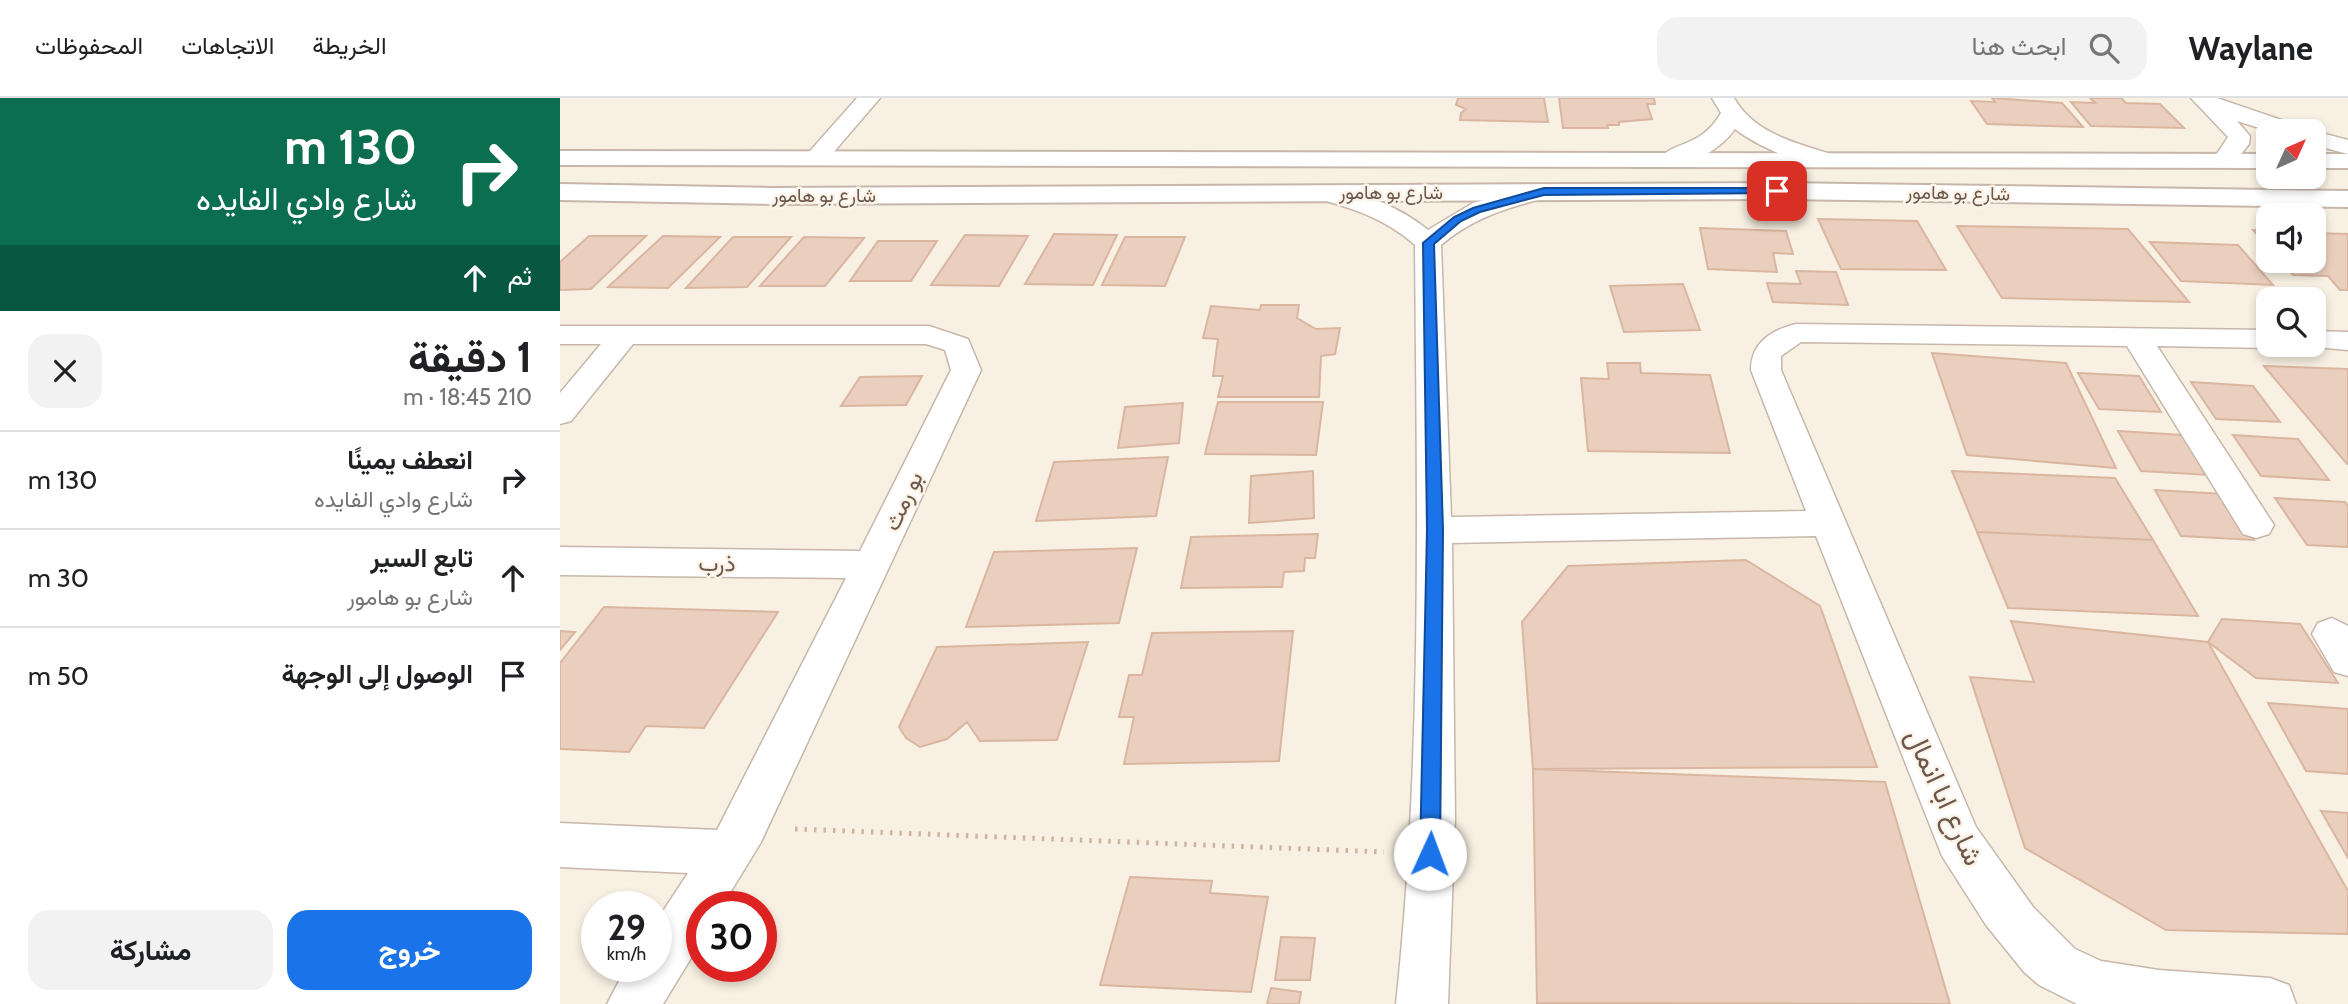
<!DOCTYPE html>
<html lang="ar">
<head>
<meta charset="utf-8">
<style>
  :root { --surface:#fff; --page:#f2f2f2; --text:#202124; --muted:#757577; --line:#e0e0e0; --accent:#1a73e8 }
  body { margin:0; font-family:Cabin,Vazirmatn,sans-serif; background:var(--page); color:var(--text); direction:rtl; height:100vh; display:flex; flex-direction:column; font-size:26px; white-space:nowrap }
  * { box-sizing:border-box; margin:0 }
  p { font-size:23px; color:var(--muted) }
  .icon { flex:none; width:38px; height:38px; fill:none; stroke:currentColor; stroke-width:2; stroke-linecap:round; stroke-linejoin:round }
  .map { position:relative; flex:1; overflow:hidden; direction:ltr }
  .drawer { display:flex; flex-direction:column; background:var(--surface); width:560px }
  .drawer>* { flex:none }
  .guide { background:#0b6e4f; color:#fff; overflow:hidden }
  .needle { width:46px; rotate:45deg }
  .controls { position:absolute; left:1696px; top:21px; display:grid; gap:14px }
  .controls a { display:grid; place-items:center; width:70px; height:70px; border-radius:14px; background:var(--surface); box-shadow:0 4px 10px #0003; font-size:35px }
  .speed { position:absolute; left:21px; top:793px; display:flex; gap:14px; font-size:35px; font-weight:700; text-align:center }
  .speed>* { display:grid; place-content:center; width:91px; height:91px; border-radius:50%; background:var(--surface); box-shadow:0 4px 10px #0003; line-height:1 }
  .speed small { font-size:18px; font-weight:400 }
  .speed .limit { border:10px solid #d22; background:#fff; color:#111 }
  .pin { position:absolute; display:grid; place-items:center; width:60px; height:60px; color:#fff; margin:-30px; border-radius:14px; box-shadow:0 4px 10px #0006 }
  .me { position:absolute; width:77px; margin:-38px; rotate:2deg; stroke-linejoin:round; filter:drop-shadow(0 0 5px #0008) }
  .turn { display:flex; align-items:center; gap:24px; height:147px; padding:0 28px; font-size:32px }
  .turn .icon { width:91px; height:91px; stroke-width:2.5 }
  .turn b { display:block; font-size:49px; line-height:60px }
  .then { display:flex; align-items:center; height:66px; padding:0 28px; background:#0003; gap:14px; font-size:26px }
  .round { display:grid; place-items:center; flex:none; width:74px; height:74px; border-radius:21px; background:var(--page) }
  .overview { display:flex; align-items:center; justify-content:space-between; height:119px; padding:0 28px }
  h1 { font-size:42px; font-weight:700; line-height:52px }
  .primary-button { display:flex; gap:14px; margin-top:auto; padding:14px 28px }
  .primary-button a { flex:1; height:80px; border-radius:21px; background:var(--accent); color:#fff; font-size:28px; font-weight:700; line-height:80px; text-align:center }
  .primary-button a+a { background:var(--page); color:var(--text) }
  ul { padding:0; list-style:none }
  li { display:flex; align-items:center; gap:21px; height:98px; padding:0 28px; border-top:2px solid var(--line) }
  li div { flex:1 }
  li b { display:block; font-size:26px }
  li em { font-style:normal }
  header { display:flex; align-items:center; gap:42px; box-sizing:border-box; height:98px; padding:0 35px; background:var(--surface); border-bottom:2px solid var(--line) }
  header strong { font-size:33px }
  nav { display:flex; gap:38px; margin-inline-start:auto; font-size:24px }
  .search { width:490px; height:63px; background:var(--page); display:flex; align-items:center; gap:18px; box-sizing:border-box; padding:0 24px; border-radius:21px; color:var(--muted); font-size:26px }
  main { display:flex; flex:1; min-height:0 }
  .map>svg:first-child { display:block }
  .building { fill:#eacfbe; stroke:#dab6a1; stroke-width:2 }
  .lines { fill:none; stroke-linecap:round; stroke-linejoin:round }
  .minor-casing { stroke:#c7b7ab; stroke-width:3 }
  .tertiary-casing { stroke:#c7b7ab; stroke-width:4 }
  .path { stroke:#ceb3a2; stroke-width:5; stroke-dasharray:2.5 7; stroke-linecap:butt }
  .minor { fill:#fff; fill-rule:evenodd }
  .tertiary { fill:#fff; fill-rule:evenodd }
  .route { fill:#1a73e8; stroke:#114b97; stroke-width:2 }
  .labels { text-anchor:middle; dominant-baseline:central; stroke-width:5; stroke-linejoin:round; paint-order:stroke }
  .far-street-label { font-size:19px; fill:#6c584c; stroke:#fcf4e8 }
  .street-label { font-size:23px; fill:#6c584c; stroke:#fcf4e8 }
  .near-street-label { font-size:28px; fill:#6c584c; stroke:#fcf4e8 }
</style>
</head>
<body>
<header>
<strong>Waylane</strong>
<div class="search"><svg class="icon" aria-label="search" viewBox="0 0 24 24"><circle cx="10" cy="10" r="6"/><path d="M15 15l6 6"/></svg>ابحث هنا</div>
<nav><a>الخريطة</a><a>الاتجاهات</a><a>المحفوظات</a></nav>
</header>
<main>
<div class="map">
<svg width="1788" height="906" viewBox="0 0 1788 906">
  <rect width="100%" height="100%" fill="#f8f0e2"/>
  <path class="building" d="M898,0h86l4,24 -88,-2 1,-7 5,-4 -10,-4z
    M999,0h95l1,6h-8l5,15 -33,3v3h-12l1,3h-45z
    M1432,0l70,5 21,24 -96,-3 -16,-23 24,1z
    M1530,0h31l5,5 34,1 24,24 -93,-2 -20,-24 24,1z
    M1258,121l99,2 29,49 -105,-1z
    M1397,128l171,3 61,73 -187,-4z
    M1140,130l86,3 7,23 -20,-1 4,19 -69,-3z
    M1693,132l15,1v16z
    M1754,135l34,1v56h-8l-12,-14 -35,-1 -12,-14h33z
    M494,136l63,1 -24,50 -68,-1z
    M405,137l63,1 -29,50 -68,-1z
    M29,138h57l-55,53 -31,1v-28z
    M103,138l57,1 -52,51 -60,-1z
    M173,139h58l-44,50 -61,1z
    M244,139l60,1 -39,48h-65z
    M565,139h60l-20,49 -63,-1z
    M318,143h59l-26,40h-61z
    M1590,144l88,3 35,40 -92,-4z
    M1236,173l40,1 12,33 -75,-3 -6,-19 34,1z
    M1123,186l17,46 -76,2 -14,-46z
    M701,207h38l-2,13 19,11 24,-1 -5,26 -14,2 -2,41h-101l5,-21h-10l5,-37 -15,-1 8,-32 49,4z
    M1372,255l134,10 50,105 -149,-13z
    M1047,265h33l1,10 69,2 20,78 -142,-2 -7,-73 28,1z
    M1704,268l84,3v95h-1z
    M1518,275l61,3 22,36 -62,-3z
    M362,278l-16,29 -65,1 19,-29z
    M1631,284l62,4 27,36 -64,-3z
    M658,304h105l-7,53 -111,-1z
    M623,305l-4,40 -61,5 7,-41z
    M1558,333l65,4 26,40 -68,-4z
    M1673,337l65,4 31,41 -68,-4z
    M608,359l-12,59 -120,5 18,-59z
    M753,373l1,47 -65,5 2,-47z
    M1392,373l163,7 38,62 -176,-8z
    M1595,392l69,4 30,46 -73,-4z
    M1715,400l70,4 3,4v41l-41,-2z
    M1417,434l176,8 45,76 -190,-8z
    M758,436l-3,24h-10l-1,13 -20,1 -2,15 -101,1 10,-51z
    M577,450l-18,75 -153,4 28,-75z
    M1186,462l74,46 57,161 -344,2 -11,-147 46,-56z
    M44,509l174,5 -74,116 -58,-2 -17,26 -69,-3v-86z
    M1662,521l78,5 38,59 -82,-5 -48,-36z
    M1451,523l197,21 140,249v43l-182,-4 -141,-82 -55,-171 64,5z
    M0,533l15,1 -15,18z
    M733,533l-14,130 -155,3 10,-47h-15l10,-42h13l10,-42z
    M528,544l-31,98 -77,1 -13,-19 -20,17 -27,8 -14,-9 -7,-11 38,-80z
    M1708,605l80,6v65l-42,-3z
    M973,671l352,13 65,222 -413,-1z
    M1761,713l27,2v45z
    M570,779l82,4 -2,12 58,4 -17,95 -151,-7z
    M721,839l34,1 -5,42h-35z
    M711,890l30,4 -2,12h-32z"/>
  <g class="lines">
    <defs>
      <path id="minor" d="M297,0h23l-54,63h-16l-4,-5 4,-5z
        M1152,0h22c20,35 61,45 97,56l4,5 -4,5c-24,6 -77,-20 -96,-35 -13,19 -46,40 -70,34l-4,-5c12,-17 40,-10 60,-45z
        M1631,0h26l82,28 3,5h-33l-32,-10 13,15 -1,8 -17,22h-16l-4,-5 16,-24z
        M1754,33l34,9v14l-34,-9z
        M984,86l9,2 3,5 -3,5c-41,10 -80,21 -112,49l10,272 355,-6 -55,-141c0,-27 20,-40 45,-46l472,6v15h10l-10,3 -111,-2 117,179 -5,9 -13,4 -13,-4 -116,-188 -326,-4 -20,14v14l195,457 57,80 42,42 26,12 58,9 111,8 19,7 7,19h-219l-38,-19 -15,-13 -38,-47 -44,-69 -126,-320 -364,7 3,276 -7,185h-52c27,-251 21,-507 19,-759 -30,-27 -65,-38 -104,-48l-3,-5 3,-5c32,-8 93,23 117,43l45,-27z
        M0,228h369l39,13 13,31 -220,472 -39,64h-20v34l-39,64h-56l20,-38h29v-44l32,-49 -128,-6v-44l157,7 129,-252 -286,-3v-28l300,4 91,-181 -6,-20 -19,-6h-293l-62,77 -11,3v-31l41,-49h-41z
        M1754,233l34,1v18l-44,-4 10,-1z
        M1772,520l16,8v50l-14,-4 -22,-38 6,-11z"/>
      <path id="tertiary" d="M0,53l1708,3v14l-1708,-3z
        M1754,56h34v14h-34z
        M1217,85l571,8v16l-571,-8 -1006,5 -211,-4v-16l211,4z"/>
    </defs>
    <use href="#minor" class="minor-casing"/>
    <use href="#tertiary" class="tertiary-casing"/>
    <path class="path" d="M235,731l589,23"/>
    <use href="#minor" class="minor"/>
    <use href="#tertiary" class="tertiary"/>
  </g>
  <path class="route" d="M1217,90l4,1v4l-237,2 -64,17 -19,9 -27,23 9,286 -3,324 -2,7 -8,2 -7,-2 -3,-7 7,-324 -4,-287 31,-26 19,-9 71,-20z"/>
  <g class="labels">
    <g class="far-street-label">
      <text x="831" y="94">شارع بو هامور</text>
      <text transform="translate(1398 95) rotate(1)">شارع بو هامور</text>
      <text x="264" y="97">شارع بو هامور</text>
    </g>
    <g class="street-label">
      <text transform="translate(343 403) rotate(-65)">بو رمث</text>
      <text transform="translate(157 465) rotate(1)">ذرب</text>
    </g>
    <g class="near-street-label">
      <text transform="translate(1385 699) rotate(65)">شارع ابا انمال</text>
    </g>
  </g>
</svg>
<div class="controls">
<a><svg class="needle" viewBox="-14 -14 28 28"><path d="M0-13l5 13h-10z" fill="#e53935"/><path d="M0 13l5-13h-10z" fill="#757577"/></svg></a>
<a><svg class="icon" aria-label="sound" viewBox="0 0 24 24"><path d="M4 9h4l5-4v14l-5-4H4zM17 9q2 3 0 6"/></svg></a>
<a><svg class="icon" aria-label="search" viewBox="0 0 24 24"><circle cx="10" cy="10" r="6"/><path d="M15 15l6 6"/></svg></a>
</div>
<div class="speed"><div>29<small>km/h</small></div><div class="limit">30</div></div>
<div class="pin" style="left:1217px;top:93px;background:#d93025"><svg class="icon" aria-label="arrive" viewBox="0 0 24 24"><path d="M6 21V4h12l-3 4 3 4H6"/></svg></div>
<svg class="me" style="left:870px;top:756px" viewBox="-20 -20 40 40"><circle r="19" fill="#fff"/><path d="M0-13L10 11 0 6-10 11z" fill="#1a73e8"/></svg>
</div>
<section class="drawer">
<div class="guide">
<div class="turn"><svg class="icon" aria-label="right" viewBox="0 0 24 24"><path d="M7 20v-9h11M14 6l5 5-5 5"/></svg><div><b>130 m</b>شارع وادي الفايده</div></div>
<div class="then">ثم<svg class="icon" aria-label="ahead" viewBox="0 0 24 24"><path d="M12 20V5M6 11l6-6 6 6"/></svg></div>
</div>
<div class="overview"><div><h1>1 دقيقة</h1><p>210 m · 18:45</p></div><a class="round"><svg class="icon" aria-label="close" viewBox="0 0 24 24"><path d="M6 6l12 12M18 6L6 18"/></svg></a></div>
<ul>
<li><svg class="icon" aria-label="right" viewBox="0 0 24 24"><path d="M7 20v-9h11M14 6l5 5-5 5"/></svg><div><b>انعطف يمينًا</b><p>شارع وادي الفايده</p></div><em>130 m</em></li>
<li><svg class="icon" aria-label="ahead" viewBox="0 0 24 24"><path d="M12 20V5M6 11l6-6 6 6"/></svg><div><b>تابع السير</b><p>شارع بو هامور</p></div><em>30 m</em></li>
<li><svg class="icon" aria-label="arrive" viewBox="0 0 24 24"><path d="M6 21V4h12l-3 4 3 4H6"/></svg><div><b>الوصول إلى الوجهة</b></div><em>50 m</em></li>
</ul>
<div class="primary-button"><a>خروج</a><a>مشاركة</a></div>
</section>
</main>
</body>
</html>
